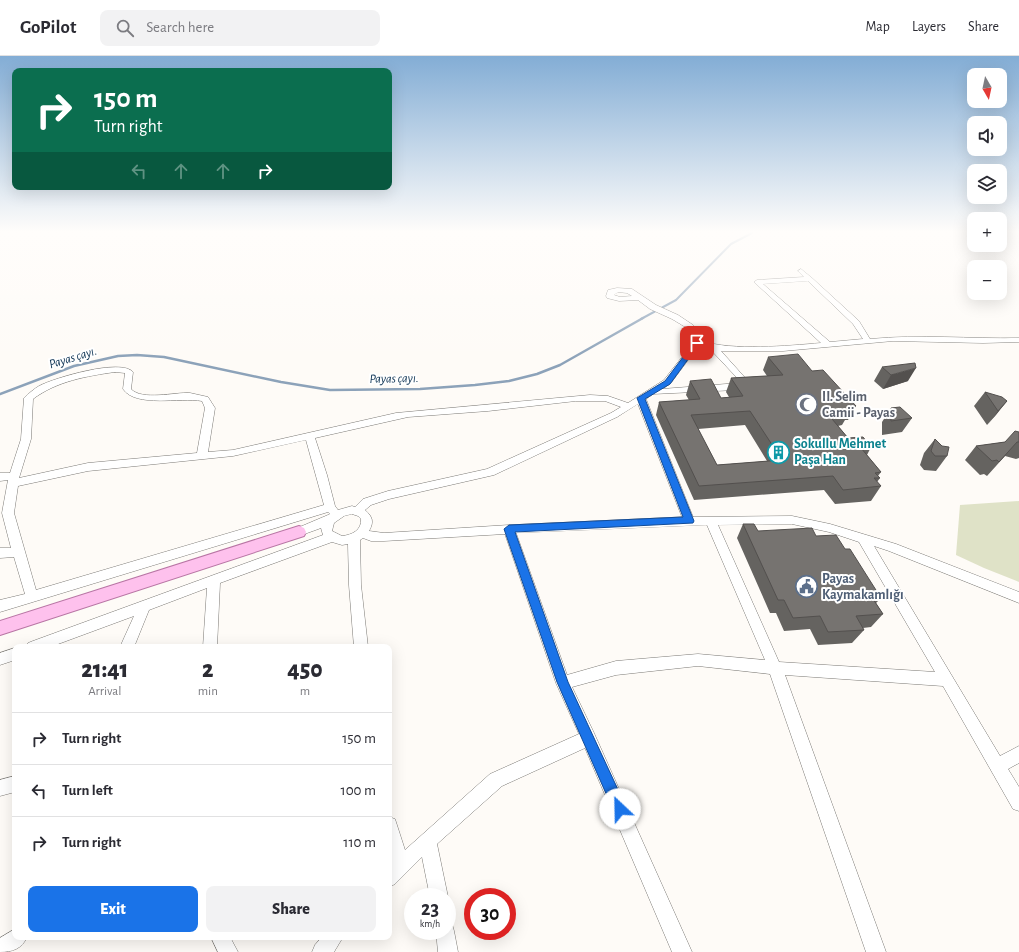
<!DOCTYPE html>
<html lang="en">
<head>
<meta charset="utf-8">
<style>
  :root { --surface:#fff; --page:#f2f2f3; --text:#2b2b33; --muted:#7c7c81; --line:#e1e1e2; --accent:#1a73e8 }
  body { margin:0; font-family:"Alegreya Sans",sans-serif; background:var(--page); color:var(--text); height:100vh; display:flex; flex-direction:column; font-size:15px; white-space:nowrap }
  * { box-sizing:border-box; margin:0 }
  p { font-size:13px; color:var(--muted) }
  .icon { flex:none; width:22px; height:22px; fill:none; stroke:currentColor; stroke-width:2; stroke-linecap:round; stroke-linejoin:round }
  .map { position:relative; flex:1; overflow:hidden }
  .side { position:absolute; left:12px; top:588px; width:380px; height:296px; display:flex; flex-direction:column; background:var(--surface); border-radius:8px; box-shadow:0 4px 16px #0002 }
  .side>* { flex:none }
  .top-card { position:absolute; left:12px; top:12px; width:380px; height:122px; border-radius:8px; box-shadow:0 4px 16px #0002; background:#0b6e4f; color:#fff; overflow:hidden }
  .needle { width:26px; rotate:171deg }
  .buttons { position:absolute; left:967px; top:12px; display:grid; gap:8px }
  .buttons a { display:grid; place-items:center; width:40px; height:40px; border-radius:8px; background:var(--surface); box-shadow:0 4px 16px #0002; font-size:20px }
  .speed { position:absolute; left:404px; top:832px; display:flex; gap:8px; font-size:20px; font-weight:700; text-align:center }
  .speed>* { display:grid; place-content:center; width:52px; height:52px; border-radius:50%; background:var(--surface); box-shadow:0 4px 16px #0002; line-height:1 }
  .speed small { font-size:10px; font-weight:400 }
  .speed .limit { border:6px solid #d22; background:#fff; color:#111 }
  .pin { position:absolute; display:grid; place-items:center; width:34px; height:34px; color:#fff; margin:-17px; border-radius:8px; box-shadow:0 2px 6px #0006 }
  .me { position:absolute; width:44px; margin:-22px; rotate:336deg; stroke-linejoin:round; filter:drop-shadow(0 0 3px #0008) }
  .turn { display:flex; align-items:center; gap:14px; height:84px; padding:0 16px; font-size:18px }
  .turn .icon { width:52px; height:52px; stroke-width:2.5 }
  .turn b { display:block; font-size:28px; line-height:34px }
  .lanes { display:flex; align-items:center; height:38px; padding:0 16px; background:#0003; justify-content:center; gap:20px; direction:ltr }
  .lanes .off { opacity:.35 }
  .eta { display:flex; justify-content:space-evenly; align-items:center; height:68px; text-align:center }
  .eta b { font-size:24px; font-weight:800; line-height:28px }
  .button { display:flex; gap:8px; margin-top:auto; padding:8px 16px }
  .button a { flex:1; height:46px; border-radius:8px; background:var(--accent); color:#fff; font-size:16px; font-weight:800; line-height:46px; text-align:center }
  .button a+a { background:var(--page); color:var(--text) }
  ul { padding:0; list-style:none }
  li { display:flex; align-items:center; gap:12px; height:52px; padding:0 16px; border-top:1px solid var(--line) }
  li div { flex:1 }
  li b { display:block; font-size:15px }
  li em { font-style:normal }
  header { display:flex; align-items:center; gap:24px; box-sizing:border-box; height:56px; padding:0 20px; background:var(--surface); border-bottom:1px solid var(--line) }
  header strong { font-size:19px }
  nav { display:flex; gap:22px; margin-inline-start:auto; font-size:14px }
  .search { width:280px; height:36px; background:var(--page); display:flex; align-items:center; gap:10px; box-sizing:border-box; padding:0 14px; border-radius:8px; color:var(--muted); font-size:15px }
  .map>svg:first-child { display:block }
  .green { fill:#dfe2c7 }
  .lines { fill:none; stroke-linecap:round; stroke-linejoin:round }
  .stream-far1 { stroke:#8ca2b9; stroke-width:2 }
  .stream { stroke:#8ca2b9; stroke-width:2.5 }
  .minor-casing { stroke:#7c7a76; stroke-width:1 }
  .major-casing { stroke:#b875a4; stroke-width:2 }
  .minor { fill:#fff; fill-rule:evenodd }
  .major { fill:#fec1ed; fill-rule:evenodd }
  .wall { fill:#656360; fill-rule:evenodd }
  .shaded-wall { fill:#53504e }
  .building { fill:#767370; stroke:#53504e; fill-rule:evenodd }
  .route { fill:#1a73e8; stroke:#114b97 }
  .labels { text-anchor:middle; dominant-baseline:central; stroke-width:4; stroke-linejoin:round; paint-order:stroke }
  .far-water-label { font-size:13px; font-style:italic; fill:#0f3454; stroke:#fff }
  .worship-label { font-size:14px; font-weight:bold; fill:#5b616d; stroke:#fff; text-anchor:start }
  .culture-label { font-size:14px; font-weight:bold; fill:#0d838f; stroke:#fff; text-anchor:start }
  .service-label { font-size:14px; font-weight:bold; fill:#4e5e75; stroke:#fff; text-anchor:start }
</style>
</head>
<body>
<header>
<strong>GoPilot</strong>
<div class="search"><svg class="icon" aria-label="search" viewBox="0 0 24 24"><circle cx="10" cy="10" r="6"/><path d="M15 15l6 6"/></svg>Search here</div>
<nav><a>Map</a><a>Layers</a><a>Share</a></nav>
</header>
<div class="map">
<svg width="1019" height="896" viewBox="0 0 1019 896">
  <rect width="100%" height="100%" fill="#fefbf7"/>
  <path class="green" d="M1019,445v81l-35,-14 -28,-13 4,-50z"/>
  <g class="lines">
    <path class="stream-far1" d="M641,263l35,-19 55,-56 21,-11"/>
    <path class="stream" d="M0,338l74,-28 44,-10 19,-1 27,2 117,25 49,8 90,-1 55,-4 34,-4 28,-7 23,-9 83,-47"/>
    <defs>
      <path id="minor" d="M801,213l11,9 47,43 11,18c50,-5 100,0 149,-1v4l-36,1 -90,-2 -110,10h-62l27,30 -3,6 -9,3 -83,4 -7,5 47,118 99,-1 38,8 66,20 123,48v11l-130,-52 -15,-5 126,210 19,-10v17l-11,6 11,18v24l-6,-2 -70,-123 -158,-11 101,277h-20l-96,-278 -72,-8 -82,9 -44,12 22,46 98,219h-20l-87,-204 -83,38 -65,58 11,53 -1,3v-3h-17l-8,-40 -27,27 -6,3v-22l2,-3 -2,-8v-37l6,2 10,31 85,-76 89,-40 -23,-51 -51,-149 -121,7h-13l-8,-3 -3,2 1,45 7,62h-14l-5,-62 -1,-41 -6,1 -10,-3 -112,41 -3,64h-14l4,-59 -58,22 -15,37h-14l14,-31 -84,31h-24l2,-4 5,-2 290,-106 -2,-7 -22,8 -4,-1 -2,-3 2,-3 33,-14 2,-1 -2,-2 -328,100v-12l25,-6 -11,-37 -14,1v-10h11l-9,-35 6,-33 -8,1v-8h10l11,-34 3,-41c4,-4 10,-9 15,-12 15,-8 82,-28 94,-14l-2,17c11,12 44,3 59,4 6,1 12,3 18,4l7,11 -7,44 25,-2 163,-37 194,-18 18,1 20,7 36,-23 29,-37 -6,-15 -15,-9 -22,-10 -12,-9 -19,1 -12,-3 -1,-2 2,-6 9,-2 15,1 24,16 22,10 15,10 8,16c33,10 85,5 120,2l-67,-61 3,-2 47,-3 -6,-6zM808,225l45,43 10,15 -33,3 -67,-58zM618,236l9,1 5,3 -12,1 -6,-2zM699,290l12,4 29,31 -1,2 -77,6 8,-5zM115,316l10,1 -2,16c13,19 57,8 79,12l3,7 -8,45 -109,10 -69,15 12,-39 2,-40c24,-18 54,-23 82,-27zM576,345h29l16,6 -10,6 -124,56 -99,22 -25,8 -8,8 -3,-1 -14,4 -3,-4 -8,-31 -12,-37 93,-21 80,-6zM638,348l44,113 -173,8 -125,8 -15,-2c5,-9 4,-14 -4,-21l6,-5 18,-6 105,-24 123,-58zM306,384l18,65 -288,85 -22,-77 4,-27 70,-15 145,-15zM352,458l6,2 3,3c1,11 -9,16 -19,17l-10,-5 2,-8 10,-7zM792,468l37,8 30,10 76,130 -156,-10 -61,-137zM707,469l58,135 -67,-6 -82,7 -49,14 -51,-142z
        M15,592v12l-15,5v-12z
        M15,720v16l-15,4v-16z
        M447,866l5,2 2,7 4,21h-20l-2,-21h11z
        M15,873v8h12c-5,12 -15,15 -27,15v-14z
        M211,881h19l8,15h-20z
        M322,881h21l-9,15h-22l3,-7z"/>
      <path id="major" d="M299,470l5,2 2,4 -2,4 -304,99v-14z"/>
    </defs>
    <use href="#minor" class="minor-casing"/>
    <use href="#major" class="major-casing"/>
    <use href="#minor" class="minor"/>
    <use href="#major" class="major"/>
  </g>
  <path class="wall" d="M768,301l44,14 44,35 -8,14h-3l-3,5 -4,1 10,12 23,9 -4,8 14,17 -3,4 2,2 -3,4 4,4 -10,15 -36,3 -11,-14 -130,10 -38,-85 3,-13 30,-2 -3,-5 4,-14 31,17 8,-1 -3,-5 5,-14 36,-2 -4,-6zM745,369l22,36 -50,4 -19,-36z
    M882,311l26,14 -25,8 -9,-8z
    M985,336l22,9 -20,24 -13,-19z
    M891,352l21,10 -10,14 -20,3v-13z
    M1019,376v26l-3,1 -11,-3 -18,20 -3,-2 -4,1 -15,-15 11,-14 29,-4z
    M935,383l12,17 -11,15 -12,-1 -4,-5 4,-12z
    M743,468l15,7 58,5 29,13 36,49 -5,5 7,11 -12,13 -8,1 1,2 -12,13 -34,2 -8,-16 -26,2 -8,-18h-6l-33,-75z"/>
  <path class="shaded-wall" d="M916,312l-8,13 -25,8 8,-14z
    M1007,345l-11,14 -9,10 11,-14z"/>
  <path class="building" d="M798,298l14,17 11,-1 33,36 -10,1 4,4 -23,2 21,25 15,-1 8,10 -10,1 20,24 -6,1 5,5h-6l7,8 -38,4 -10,-14 -134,10 -40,-84 41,-3 -10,-18 21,-2 10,19 22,-2 -12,-18 52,-3 -15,-18zM750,355l32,49 -65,5 -26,-50z
    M915,307l1,5 -25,7 -9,-8z
    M985,336l17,5 5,4 -9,10z
    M900,351l12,11 -21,3v-13z
    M1015,375l4,1v10h-2l-18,20 -2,-2 -5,1 -16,-15 29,-4z
    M935,383l7,7 7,1 -2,9h-12l-4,-5z
    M743,468h11l4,7 54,-3 4,8 20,-1 9,14h5l31,49 -8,1 10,15 -27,2 8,14 -36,2 -8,-16 -27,2 -9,-18h-6z"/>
  <linearGradient id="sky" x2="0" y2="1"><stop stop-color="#83add5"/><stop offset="0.58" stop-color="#fffdfb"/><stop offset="1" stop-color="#fffdfb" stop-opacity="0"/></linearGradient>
  <rect width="1019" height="303" fill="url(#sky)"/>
  <path class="route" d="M695,285l5,2 -30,41 -25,15 49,122 -1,2 -178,9 53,150 59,127 -2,5 -5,2 -5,-2 -58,-132 -53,-153 5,-4 174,-8 -46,-119 28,-17z"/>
  <defs>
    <symbol id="mosque-ring" viewBox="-11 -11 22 22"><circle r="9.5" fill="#fff" stroke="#6b7280" stroke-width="1.5"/><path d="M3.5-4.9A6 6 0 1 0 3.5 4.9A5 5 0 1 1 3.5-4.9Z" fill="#6b7280"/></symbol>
    <symbol id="building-ring" viewBox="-11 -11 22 22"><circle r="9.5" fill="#fff" stroke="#0f9aa8" stroke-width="1.5"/><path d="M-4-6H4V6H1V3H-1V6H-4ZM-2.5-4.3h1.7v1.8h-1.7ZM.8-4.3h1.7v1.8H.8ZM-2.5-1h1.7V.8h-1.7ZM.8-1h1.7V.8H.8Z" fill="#0f9aa8"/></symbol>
    <symbol id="civic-ring" viewBox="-11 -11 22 22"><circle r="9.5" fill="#fff" stroke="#5c6f8a" stroke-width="1.5"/><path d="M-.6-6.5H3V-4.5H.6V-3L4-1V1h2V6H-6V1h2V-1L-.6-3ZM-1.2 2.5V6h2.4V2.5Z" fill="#5c6f8a"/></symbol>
  </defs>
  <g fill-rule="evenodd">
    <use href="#mosque-ring" x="794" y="336" width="25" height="25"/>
    <use href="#building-ring" x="766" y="384" width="25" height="25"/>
    <use href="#civic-ring" x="794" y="518" width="25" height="25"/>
  </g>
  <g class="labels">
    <g class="far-water-label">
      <text transform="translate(73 302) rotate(-17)">Payas çayı.</text>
      <text transform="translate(394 323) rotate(-1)">Payas çayı.</text>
    </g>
    <g class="worship-label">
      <text x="822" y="341">II. Selim<tspan x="822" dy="16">Camii - Payas</tspan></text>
    </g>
    <g class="culture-label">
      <text x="794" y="388">Sokullu Mehmet<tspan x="794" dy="16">Paşa Han</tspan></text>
    </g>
    <g class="service-label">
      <text x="822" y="523">Payas<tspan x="822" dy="16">Kaymakamlığı</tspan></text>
    </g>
  </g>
</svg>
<div class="buttons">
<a><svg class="needle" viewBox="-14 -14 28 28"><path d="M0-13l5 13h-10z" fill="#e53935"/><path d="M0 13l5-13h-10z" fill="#7c7c81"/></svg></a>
<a><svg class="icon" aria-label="sound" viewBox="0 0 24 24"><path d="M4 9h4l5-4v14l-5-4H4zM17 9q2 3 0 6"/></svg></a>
<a><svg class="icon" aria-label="layers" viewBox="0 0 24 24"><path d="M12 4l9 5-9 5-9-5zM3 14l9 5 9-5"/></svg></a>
<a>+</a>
<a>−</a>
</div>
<div class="speed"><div>23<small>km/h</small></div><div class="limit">30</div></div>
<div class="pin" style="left:697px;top:287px;background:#d93025"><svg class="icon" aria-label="arrive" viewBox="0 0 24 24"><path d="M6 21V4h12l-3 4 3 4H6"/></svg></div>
<svg class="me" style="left:620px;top:753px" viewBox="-20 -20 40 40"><circle r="19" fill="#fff"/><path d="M0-13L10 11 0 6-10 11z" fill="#1a73e8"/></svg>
<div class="top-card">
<div class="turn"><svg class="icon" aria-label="right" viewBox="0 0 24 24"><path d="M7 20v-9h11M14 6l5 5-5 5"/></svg><div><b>150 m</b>Turn right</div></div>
<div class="lanes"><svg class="icon off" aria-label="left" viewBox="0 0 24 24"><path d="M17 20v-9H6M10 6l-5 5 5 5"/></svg><svg class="icon off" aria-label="ahead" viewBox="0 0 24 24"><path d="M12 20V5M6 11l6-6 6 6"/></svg><svg class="icon off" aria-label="ahead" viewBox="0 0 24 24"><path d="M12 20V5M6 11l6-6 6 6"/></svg><svg class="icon" aria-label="right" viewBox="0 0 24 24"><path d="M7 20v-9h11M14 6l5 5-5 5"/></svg></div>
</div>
<section class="side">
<div class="eta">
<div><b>21:41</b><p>Arrival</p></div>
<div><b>2</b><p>min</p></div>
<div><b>450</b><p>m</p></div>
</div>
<ul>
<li><svg class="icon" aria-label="right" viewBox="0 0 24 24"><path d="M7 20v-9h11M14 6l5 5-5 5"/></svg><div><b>Turn right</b></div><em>150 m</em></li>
<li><svg class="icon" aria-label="left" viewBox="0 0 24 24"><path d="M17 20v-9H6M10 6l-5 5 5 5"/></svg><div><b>Turn left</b></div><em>100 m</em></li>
<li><svg class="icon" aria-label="right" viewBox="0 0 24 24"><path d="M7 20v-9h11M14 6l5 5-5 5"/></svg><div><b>Turn right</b></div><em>110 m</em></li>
</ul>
<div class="button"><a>Exit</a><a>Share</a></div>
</section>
</div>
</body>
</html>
